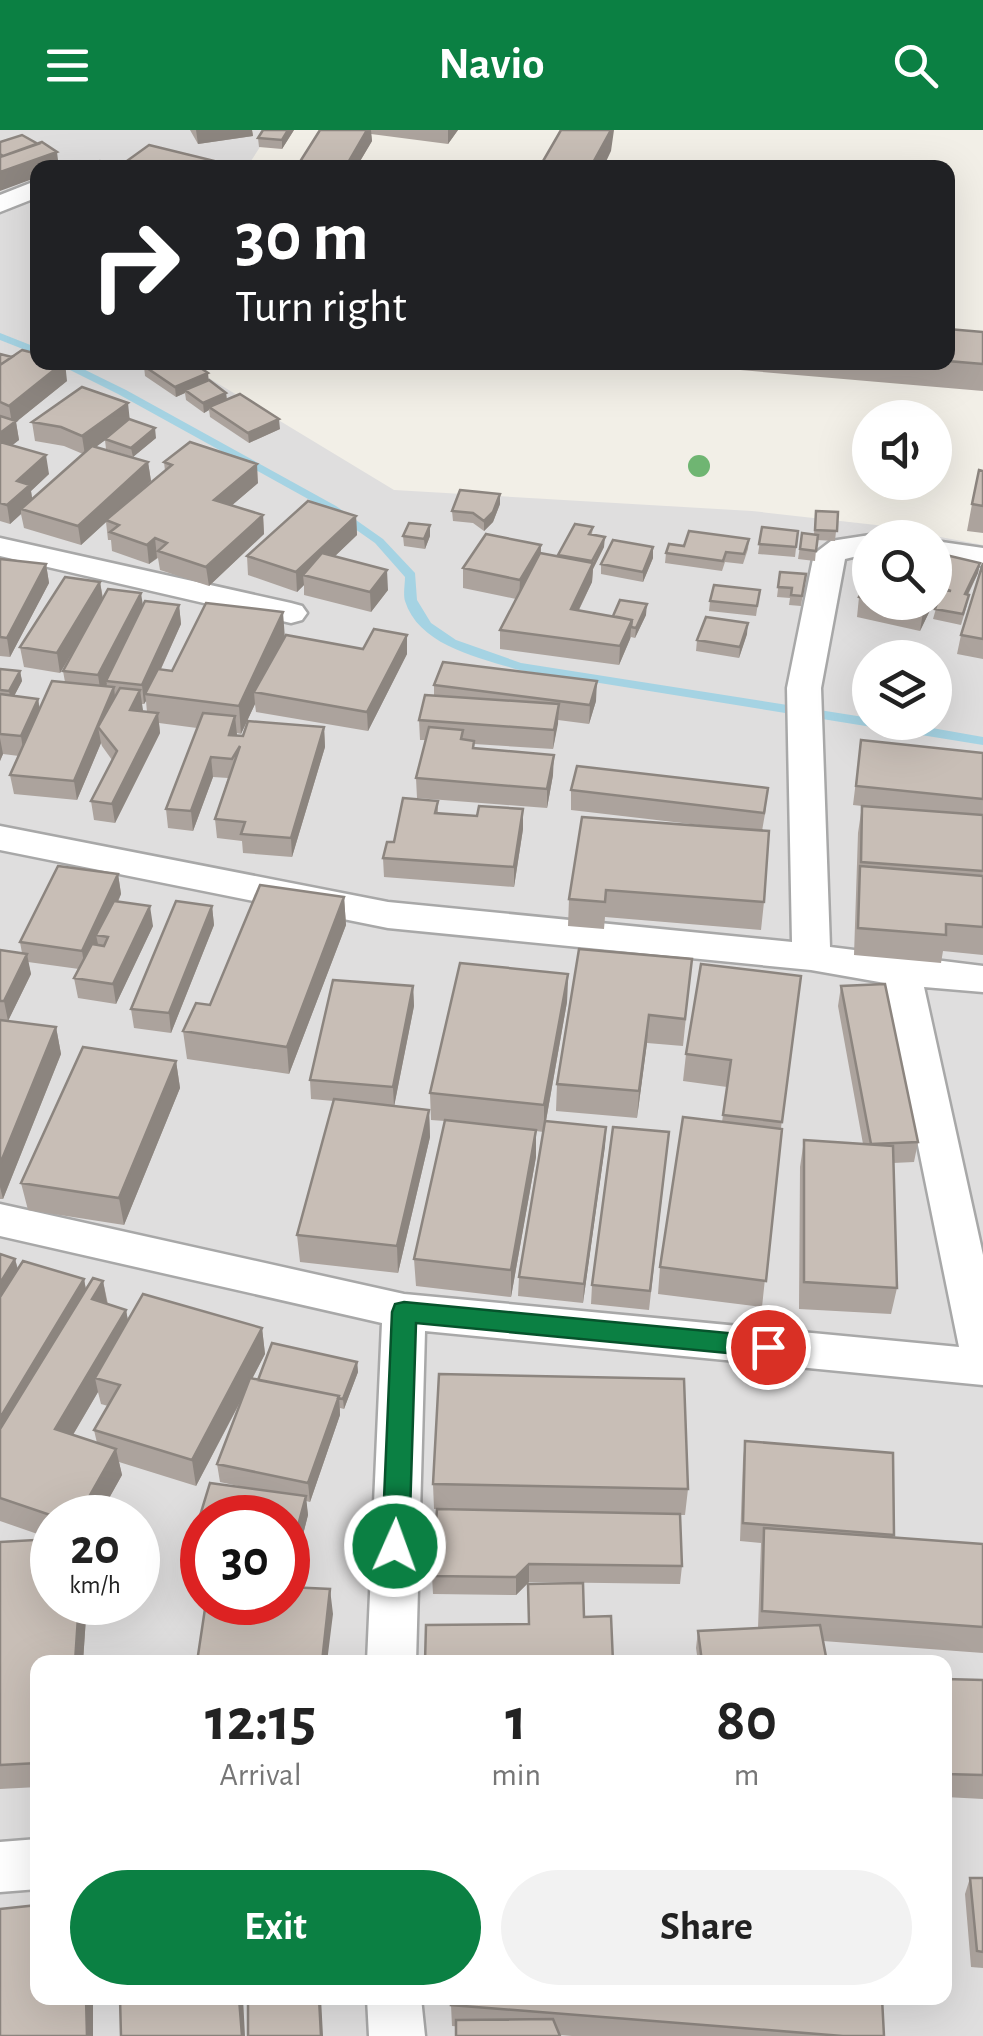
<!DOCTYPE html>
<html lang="en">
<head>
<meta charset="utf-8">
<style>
  :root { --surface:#fff; --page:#f2f2f2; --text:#222; --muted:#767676; --accent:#0b8043 }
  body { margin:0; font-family:"Alegreya Sans",sans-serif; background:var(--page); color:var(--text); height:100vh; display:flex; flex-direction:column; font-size:38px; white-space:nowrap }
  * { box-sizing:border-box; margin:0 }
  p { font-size:32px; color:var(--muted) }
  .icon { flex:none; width:55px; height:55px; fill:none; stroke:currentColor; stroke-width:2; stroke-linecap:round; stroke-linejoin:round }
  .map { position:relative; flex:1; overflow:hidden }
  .sheet { position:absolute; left:30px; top:1525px; width:922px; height:350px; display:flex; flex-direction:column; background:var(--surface); border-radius:20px; box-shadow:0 10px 40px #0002 }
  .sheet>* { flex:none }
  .top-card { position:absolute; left:30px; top:30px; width:925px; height:210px; border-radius:20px; box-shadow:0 10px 40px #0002; background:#202124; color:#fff; overflow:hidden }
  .controls { position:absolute; left:852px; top:270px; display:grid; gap:20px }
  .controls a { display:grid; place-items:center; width:100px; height:100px; border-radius:50%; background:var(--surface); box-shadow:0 10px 40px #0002; font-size:50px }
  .speed { position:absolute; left:30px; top:1365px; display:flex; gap:20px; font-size:50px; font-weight:700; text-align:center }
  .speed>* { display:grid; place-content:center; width:130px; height:130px; border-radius:50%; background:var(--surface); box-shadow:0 10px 40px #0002; line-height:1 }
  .speed small { font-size:25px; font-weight:400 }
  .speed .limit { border:15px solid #d22; background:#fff; color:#111 }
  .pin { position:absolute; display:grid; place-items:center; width:85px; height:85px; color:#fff; margin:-42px; border:5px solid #fff; border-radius:50%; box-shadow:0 2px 10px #0007 }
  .me { position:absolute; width:110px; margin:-55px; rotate:2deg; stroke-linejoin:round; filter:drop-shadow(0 0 8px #0008) }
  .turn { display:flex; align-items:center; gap:35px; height:210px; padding:0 40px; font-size:45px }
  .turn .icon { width:130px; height:130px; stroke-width:2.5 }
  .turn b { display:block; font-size:70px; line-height:85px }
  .eta { display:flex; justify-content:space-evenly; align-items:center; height:170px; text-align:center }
  .eta b { font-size:60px; font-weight:600; line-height:70px }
  .cta { display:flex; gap:20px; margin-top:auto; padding:20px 40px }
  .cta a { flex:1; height:115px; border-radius:60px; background:var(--accent); color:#fff; font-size:40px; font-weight:600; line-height:115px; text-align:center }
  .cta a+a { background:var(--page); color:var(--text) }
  header { display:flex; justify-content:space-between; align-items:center; height:130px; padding:0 40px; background:var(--accent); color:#fff; font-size:45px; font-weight:600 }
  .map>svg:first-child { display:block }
  .residential { fill:#dfdede; fill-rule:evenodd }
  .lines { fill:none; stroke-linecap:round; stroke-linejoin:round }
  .stream { fill:#a5d3e3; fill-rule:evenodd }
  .street-casing { stroke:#a8a8a8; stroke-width:5 }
  .street { fill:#fff; fill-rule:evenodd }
  .tree { fill:#6fb572 }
  .wall { fill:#aca39d; fill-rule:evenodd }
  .shaded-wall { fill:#8c857f }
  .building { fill:#c8beb6; stroke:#8c857f; stroke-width:2.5 }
  .route { fill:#0b8043; stroke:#07532c; stroke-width:2.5 }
</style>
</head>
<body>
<header><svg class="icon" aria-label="menu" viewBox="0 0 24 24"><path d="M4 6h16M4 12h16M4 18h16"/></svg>Navio<svg class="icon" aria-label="search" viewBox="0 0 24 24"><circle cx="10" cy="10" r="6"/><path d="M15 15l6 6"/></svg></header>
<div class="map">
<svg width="983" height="1906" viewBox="0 0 983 1906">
  <rect width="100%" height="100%" fill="#f2efe7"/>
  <path class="residential" d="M0,0h271l-24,37 -209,1v194l146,1 210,127 358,21 124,14 107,20v1491h-983zM870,408h65v64h-65zM870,528h65v64h-65zM52,1388h86v84h-86zM202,1388h86v84h-86zM38,1532h907v336h-907z"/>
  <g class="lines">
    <path class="stream" d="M0,203l38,15v7l-38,-15z
      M54,232h15l57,28 210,116 47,33 32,34 2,27 14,23 25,17 65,23 349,55v4h28l85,15v8l-464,-75c-39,-12 -100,-24 -114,-69 -2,-7 0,-17 0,-24l-30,-34 -47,-33 -210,-116z"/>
    <defs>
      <path id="street" d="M38,50v17l-38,15v-17z
        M870,405l11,3h-11v15l-25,6 -24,129 9,259 153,19v26l-59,-5 59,268v130l-558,-54 -9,331h-49l15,-339 -382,-87v-32l404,90 555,53 -74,-364 -74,-13 -423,-42 -388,-78v-24l388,76 404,40 -5,-254 27,-134 17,-13z
        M0,408l291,65 11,3 5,7 -5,7 -11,3 -291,-67z
        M935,411l48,7v18l-48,-7z
        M38,1709v50l-38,3v-50z
        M367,1868h54l4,38h-56z"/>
    </defs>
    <use href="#street" class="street-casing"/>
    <use href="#street" class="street"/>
  </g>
  <circle class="tree" cx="699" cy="336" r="11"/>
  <path class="wall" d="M190,0h62l1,6 -55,8z
    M294,0l-12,19 -23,-2 -1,-9z
    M320,0h138l-10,14 -77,-10 1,7 -16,27h-60z
    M948,199l35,3v59l-301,-26v-3h266z
    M0,224l67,27 -51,41 3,18 -7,5 37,29 -18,17 1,8 51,-45 -19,-8 -29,-5 -3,-19 98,-3 26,19 -23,19 -27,-8 -1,-9 -10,7 53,15 3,19 -19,18 33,-28 -1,-9 94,21 -26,22 31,10 1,19 -55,52 -49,-16 -2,-12 -9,6 -37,-13 -1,-11h-3l-2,-18 -25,23 -57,-17 -3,-14 -11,10 -10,-3z
    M144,236l65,15 17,12 1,7 53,29 -31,14 -39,-26 -1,-7 -5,3 -18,-13 -1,-7 -9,4 -31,-21z
    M983,341v62l-16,-2 5,-27z
    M500,364v10l-7,18 -9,9 -11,-8 -20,-2 -1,-10z
    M816,381l22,1 -3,29 -18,-1 -2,21 -17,-2 4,-26 12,1z
    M356,386l1,19 -23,22 54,33 -17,22 -67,-17v-10l-7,7 -49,-17 -1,-19z
    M430,395v11l-5,13 -21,-3 -1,-10z
    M593,397l-1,7 12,13 -11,22 -1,13 -13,28 34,6 33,-1 -11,23 -4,-1 -12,28 -119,-16v-19l16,-31 -53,-11v-20l78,-23v8l17,4v-2z
    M762,397l36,4 -3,26 -37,-3z
    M749,409l-1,10 -5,15 -18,-2 -3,9 -57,-8 1,-10 18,-7z
    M653,417v11l-10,24 -42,-8v-10z
    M0,429l46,5 3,19 -39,74 -10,-1z
    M980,433l-2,10 -10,22 -1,10 -6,20 -28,-6 6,-21 -4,-1v-14z
    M983,433v96l-26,-5 4,-19z
    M780,442l26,2 -5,32 -12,-1 1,-7 -13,-1z
    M870,447v25h64l-14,29 -63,-14 2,-20z
    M100,452l3,16 40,8 36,-1 2,19 -20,45 11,2 113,-34 78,12 44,-14v19l-39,77 -112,-19 -1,-8 -14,30 -4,-1v3h6l81,-9 1,20 -33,110 -49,-4 -1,-12 -25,-3 -2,-19 13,-41 -15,-1 -20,54 -25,-3 -2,-19 31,-81 -38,-5 1,10 -45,90 -21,-3 -3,-19 21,-41 -10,-14 -1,-3 -24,57 -63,-6 -4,-19 9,-19 -16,-2 -3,7v-92l20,2 2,10 -8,15 24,3 2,10 25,-27 -2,-11 16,-29 -19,31 -36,-6 -4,-20zM146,571l1,11 -5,-1v-7h2z
    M760,460l-4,26 -47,-5 1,-10z
    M747,504l-8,24 -43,-7 1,-11z
    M434,555l162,16 -7,23 -31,-4 -5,29 -79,-5v5l79,26 -6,33 -130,-10 -1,-20 10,-38h-6l-1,-20 15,-25z
    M861,610l122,13v202l-40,-4 -2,12 -87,-8 4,-122 4,-27 -9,-1z
    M571,660l195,18 -4,23 2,71 -3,28 -156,-13 -1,12 -36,-3 1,-27 156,-71 -154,-18z
    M438,671v12l39,3 46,-7v20l-9,58 -130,-10 -1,-19 11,-16z
    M118,744l3,20 -3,8 35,24 -37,78 -38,-6 -4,-20 5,-9 -51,-7 3,12 -23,47 48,6 5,27 -58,145h-3v-249l22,3 -2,-11z
    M344,767l2,28 -57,149 -102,-15 -4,-28 27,-26z
    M212,776l2,19 -43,108 -37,-5 -3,-19z
    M692,829l-9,87 -36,-3 -10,75 -81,-7 1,-27z
    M568,844l-1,28 -21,119 60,6 -1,19 -22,157 -65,-7 1,-19 24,-145 -7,-1v26l-25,140 -95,-11 -2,-27 31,-138 -14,-1 -1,-27z
    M801,846l-20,152 -19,179 -104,-13 2,-27 62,-145 5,-35 -44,-6 3,-27z
    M413,856l1,20 -20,100 35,4 1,27 -32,136 -98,-11 -3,-27 37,-134 -23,-2 -1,-19z
    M841,856l77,156 -4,20 -21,1 4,125 -6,26 -92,-5 1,-142 4,-27 59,4 -25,-138z
    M176,931l4,27 -56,137 -96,-15 -7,-27z
    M667,1022l-18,158 -58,-6 1,-19z
    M0,1124l15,5 3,10 5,-8 61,18 2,11 7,-12 10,3 5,23 18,6 2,11 15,-27 119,34 3,26 -13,25 6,1 14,-37 85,19 1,10 -14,37 -4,-1v7l-30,87 -4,-1 2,14 -15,59 -5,-1v-55h-86v43l-6,-1 -4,-18 18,-59 33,4 -23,-5 -3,-18 26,-67 -47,89 -77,-24 3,13 -24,43h-46v21l-52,-18zM98,1262l3,12 7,2 -14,24 3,13 -24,-8z
    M745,1311l148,12v84l90,7v109l-160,-12 4,21h-129l-2,-14 2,-17 60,-3 3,-85 -21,-2 3,-81z
    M433,1354l255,5 -3,26h-5l2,51 -2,18 -151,-2 -13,13 -83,-1 -1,-18 5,-67h-3z
    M0,1412l52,60h35l-4,60h-45v125l-38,2z
    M945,1549l38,1v119l-38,-2z
    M970,1748h13v90l-12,-1 -6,-73z
    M451,1875l433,31h-312l-120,-10z"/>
  <path class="shaded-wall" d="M196,0h56l1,6 -55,8z
    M288,0h6l-12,19v-9z
    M367,0h4l1,11 -16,27h-11z
    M448,0h10l-10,14z
    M609,0h5l-3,21 -8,17h-13z
    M57,22l2,16h-21v9l-38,14v-19z
    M65,232l2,19 -51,41 3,18 -19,15v-22l12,-10 -3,-17z
    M208,243l1,10 -24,7v3l-9,4 -1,-10z
    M226,263l1,9 -18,5v3l-5,3 -1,-10z
    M128,273l2,19 -45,33 -3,-19z
    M279,289l1,10 -31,14 -1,-10z
    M155,298l1,10 -23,19 -2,-9z
    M46,325l3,19 -18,17 2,13 -12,5v5l-11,10 -3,-19 10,-24z
    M148,332l3,19 -70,64 -3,-19z
    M257,334l1,19 -42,36 -2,-19z
    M500,364v10l-7,18 -9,9v-10z
    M263,385l1,19 -55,52 -3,-19z
    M356,386l1,19 -45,43 -9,-3 1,10 -7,7 -1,-20z
    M430,395v11l-5,13 -1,-10z
    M605,407l-1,10 -11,22 -1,13 -22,46 1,-19z
    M155,408l2,20 -8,6 -2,-19z
    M541,415l-1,19 -21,36 1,-20z
    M653,417v11l-10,24v-10z
    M980,433l-2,10 -15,31 2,-10z
    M46,434l3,19 -39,74 -3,-19z
    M387,440l1,20 -17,22 -1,-20z
    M100,452l3,19 -43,72 -3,-20z
    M141,463l3,19 -38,69 1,3 -6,11 -3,-20z
    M928,472h6l-14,29 3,-19z
    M647,474l-1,11 -11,23 1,-10z
    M179,475l2,19 -32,71 -4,-1 1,7 -2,3 -2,-19z
    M283,482l2,27 -31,53 1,12 -14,30 -2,-28z
    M632,490l-2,19 -11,26 1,-19z
    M748,493l-1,11 -8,24 1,-11z
    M407,505v19l-39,77 -1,-19z
    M20,541l2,10 -11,21 -2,-11z
    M597,551l-1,20 -7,23 1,-19z
    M114,557l2,19 -18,21 3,16 -24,57 -3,-19z
    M140,560l3,20 -11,19 -2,-19z
    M38,569l3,20 -17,37 -3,-20z
    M559,574l-1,20 -5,25 1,-19z
    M158,583l2,20 -45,90 -3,-19z
    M235,586l2,19h-8z
    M324,597l1,20 -33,110 -1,-19z
    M0,608l3,16 -3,7z
    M554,625l-1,20 -6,33v-19z
    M211,627l2,20 -20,54 -2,-20z
    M523,679v20l-9,58v-20z
    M118,744l3,20 -19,42 -6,-1 2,9 -13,26 -3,-19z
    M344,767l2,28 -57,149 -2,-27z
    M150,776l3,20 -37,78 -3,-20z
    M212,776l2,19 -43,108 -2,-20z
    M27,824l4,20 -23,47 -4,-20z
    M568,844l-1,28 -23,130v-27z
    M413,856l1,20 -20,101 -1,-20z
    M649,885l-2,28 -10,75 2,-27z
    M56,897l5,27 -58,145 -3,-12v-23z
    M176,931l4,27 -56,137 -5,-27z
    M429,980l1,27 -32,136 -1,-27z
    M606,997l-1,19 -22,157 1,-19z
    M536,1000v27l-25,140v-27z
    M15,1129l7,27 -22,34v-37z
    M84,1149l5,27 -89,150v-38z
    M103,1151l5,27 -16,-9z
    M126,1180l5,27 -36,41 3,14 -37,63 -6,-26z
    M262,1198l3,26 -69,132 -4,-26z
    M357,1232l1,10 -14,37 -1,-10z
    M339,1266l1,19 -30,87 -2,-19z
    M116,1319l6,26 -24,43h-21z
    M306,1366l2,19 -15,59 -3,-19z
    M529,1434v18l-13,13v-18z
    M330,1459l3,25 -6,48h-5z
    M79,1472h8l-4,60h-8z
    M86,1868h7v38h-6z
    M239,1868h4l2,38h-3z
    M319,1868h2l2,38h-2z"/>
  <path class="building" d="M263,0h25l-6,10 -24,-2z
    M320,0h47l-22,38h-49z
    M561,0h50l-21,38h-51z
    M22,5l16,9 -35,12 -3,-2v-12z
    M42,12l15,10 -57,20v-15z
    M149,15l82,20 -4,3h-137l10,-7 20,5z
    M948,199l35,3v32l-35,-3z
    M22,220l16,4v8h26l-55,44 -9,-4v-37z
    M0,224l12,3 -12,8z
    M153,232h39l16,11 -33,14 -31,-21z
    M209,250l17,13 -23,10 -18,-13z
    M82,257l46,16 -46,33 -21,-9 -29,-5z
    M240,264l39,25 -31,14 -39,-26z
    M0,286l16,5 -16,12z
    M129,289l26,9 -24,20 -26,-9z
    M0,312l46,13 -29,26 13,4 -23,20 -7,-2z
    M190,312l67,22 -43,36 49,15 -57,52 -48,-16 9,-8 -12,-5 -8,7 -37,-13 9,-7 -13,-5 66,-55 -8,-3z
    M92,316l56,16 -70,64 -57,-17z
    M979,340l4,1v35l-11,-2z
    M460,360l40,4 -7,18 -9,9 -11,-8 -21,-2z
    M308,371l48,15 -60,56 -49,-16z
    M816,381l22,1 -1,19 -22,-1z
    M409,393l21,2 -6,14 -21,-3z
    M575,394l18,3 -4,7 16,3 -13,24 -34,-6z
    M762,397l36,4 -2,16 -37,-3z
    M689,401l60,8 -5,15 -18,-2 -3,9 -57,-8 3,-9 15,2z
    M802,403l16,2 -2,16 -16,-2z
    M486,404l55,11 -21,35 -57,-12z
    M613,410l40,7 -10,25 -42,-8z
    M322,423l65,17 -17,22 -67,-17z
    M540,423l53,10 -22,46 61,11 -12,26 -120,-16z
    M950,426l30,7 -15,31 4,1 -6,19 -28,-5 7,-19 9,1 -15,-5 1,-2h-2z
    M0,429l46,5 -39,74 -7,-1z
    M983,433v76l-22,-4z
    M780,442l26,2 -4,22 -11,-1 1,-7 -14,-1z
    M65,447l35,5 -43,71 -37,-6z
    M870,447v23l-11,-3z
    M714,455l46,5 -3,16 -47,-5z
    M108,459l33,4 -43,82 -35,-4z
    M620,470l27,4 -11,24 -5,-1 1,-7 -19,-4z
    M145,471l34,4 -37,80 -36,-4z
    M882,472h46l-5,10z
    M206,473l77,9 -44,94 -94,-12 13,-25 14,2z
    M706,487l42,6 -8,24 -43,-7z
    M374,499l33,6 -40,77 -113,-20 32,-57 77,14z
    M443,532l154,19 -7,24 -156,-20z
    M0,539l20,2 -11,20 -9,-1z
    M52,551l62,6 -40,94 -64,-6z
    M120,558l20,2 -10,20 28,3 -46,91 -21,-3 26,-50 -19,-24z
    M0,564l38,5 -17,37 -21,-2z
    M425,565l134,9 -5,26 -135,-10z
    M203,583l32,3 -6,19 14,1 5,-15 76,6 -33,111 -50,-4 4,-12 -30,-3 25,-73 -8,13 -21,-2 -20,54 -25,-2z
    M429,597l34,3 -2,9 13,2 -1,7 81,7 -7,34 -131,-11z
    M861,610l122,13v46l-127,-13z
    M577,636l191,22 -4,25 -193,-23z
    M403,668l35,3 -3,12 42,3 2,-10 44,3 -9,58 -131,-9 4,-16h7z
    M862,676l121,9v56l-122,-9z
    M582,687l187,14 -5,71 -158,-12 -1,12 -36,-3z
    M58,736l60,8 -36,77 -62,-9z
    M860,736l123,10v51l-37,-3v11l-88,-7z
    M260,755l84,12 -57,150 -104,-16 13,-28 14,2z
    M114,771l36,5 -37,78 -39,-6 18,-34 12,2 4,-9 -12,-2z
    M176,771l36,5 -43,107 -38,-4z
    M579,819l113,10 -7,60 -36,-4 -10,76 -82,-7z
    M0,820l27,4 -23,47h-4z
    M460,833l108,11 -24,131 -114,-12z
    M701,834l100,12 -19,146 -59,-7 8,-55 -45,-6z
    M333,850l80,6 -20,101 -83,-7z
    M885,854l33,158 -47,2 -30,-158z
    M0,890l56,7 -56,137z
    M83,917l93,14 -57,137 -98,-15z
    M334,969l95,11 -32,136 -100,-11z
    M683,987l99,12 -16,152 -106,-14z
    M445,990l91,10 -25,140 -97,-11z
    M545,991l61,6 -22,157 -65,-7z
    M613,997l56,5 -19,159 -58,-6z
    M804,1010l89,6 4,142 -93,-6z
    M0,1124l15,5 -15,24z
    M23,1131l61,18 -84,139v-121z
    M93,1148l10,3 -11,18 34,11 -71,119 61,20 -39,69h-18l-59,-20v-69z
    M143,1164l119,34 -70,132 -98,-30 26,-45 -25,-7z
    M272,1213l85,19 -14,37 -5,-1 1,-2 -81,-16z
    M439,1244l245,5 4,110 -255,-5z
    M250,1248l89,18 -31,87 -91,-19z
    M745,1311l148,12 1,82 -151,-12z
    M210,1353l96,13 -16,59h-2v-37h-86v25l-10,-1z
    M437,1379l243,5 2,52 -153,-2 -13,13 -84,-1z
    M764,1398l219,16v83l-221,-16z
    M52,1409v63h27l-4,60h-37v101l-38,2v-223z
    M583,1453l1,34 27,-1 2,46h-188l1,-37 103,-1 -1,-40z
    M288,1457l42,2 -8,73h-125l9,-60h82z
    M820,1495l7,37h-125l-4,-31z
    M945,1549l38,1v95l-38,-1z
    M970,1748h13v74l-6,-1z
    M38,1775v93h48l1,38h-87v-127z
    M120,1868h119l3,38h-121z
    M248,1868h71l2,38h-73z
    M452,1868h430l2,38h-41l-392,-31z
    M553,1889l7,17h-104v-16z"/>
  <path class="route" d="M404,1172l364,35 9,3 3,7 -3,7 -9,3 -352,-34 -7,223 -4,8 -10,3 -9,-3 -4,-8 10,-234 3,-8z"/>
</svg>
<div class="controls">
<a><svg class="icon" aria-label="sound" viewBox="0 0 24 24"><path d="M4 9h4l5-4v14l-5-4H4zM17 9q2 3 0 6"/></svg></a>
<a><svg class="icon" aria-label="search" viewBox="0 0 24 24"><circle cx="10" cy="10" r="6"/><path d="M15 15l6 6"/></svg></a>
<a><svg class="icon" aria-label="layers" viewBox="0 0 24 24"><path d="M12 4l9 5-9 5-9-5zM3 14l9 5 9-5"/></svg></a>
</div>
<div class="speed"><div>20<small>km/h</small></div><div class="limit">30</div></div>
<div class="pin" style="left:768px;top:1217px;background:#d93025"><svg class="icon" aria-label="arrive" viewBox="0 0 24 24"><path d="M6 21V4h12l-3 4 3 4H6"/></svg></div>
<svg class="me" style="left:395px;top:1416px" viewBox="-20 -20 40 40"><circle r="17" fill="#0b8043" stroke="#fff" stroke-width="3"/><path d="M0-11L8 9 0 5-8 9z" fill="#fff"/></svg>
<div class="top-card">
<div class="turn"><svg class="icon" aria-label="right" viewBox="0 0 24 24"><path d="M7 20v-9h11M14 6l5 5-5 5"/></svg><div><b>30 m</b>Turn right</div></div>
</div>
<section class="sheet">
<div class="eta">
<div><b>12:15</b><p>Arrival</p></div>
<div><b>1</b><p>min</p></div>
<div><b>80</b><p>m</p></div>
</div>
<div class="cta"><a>Exit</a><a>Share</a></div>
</section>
</div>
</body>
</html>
